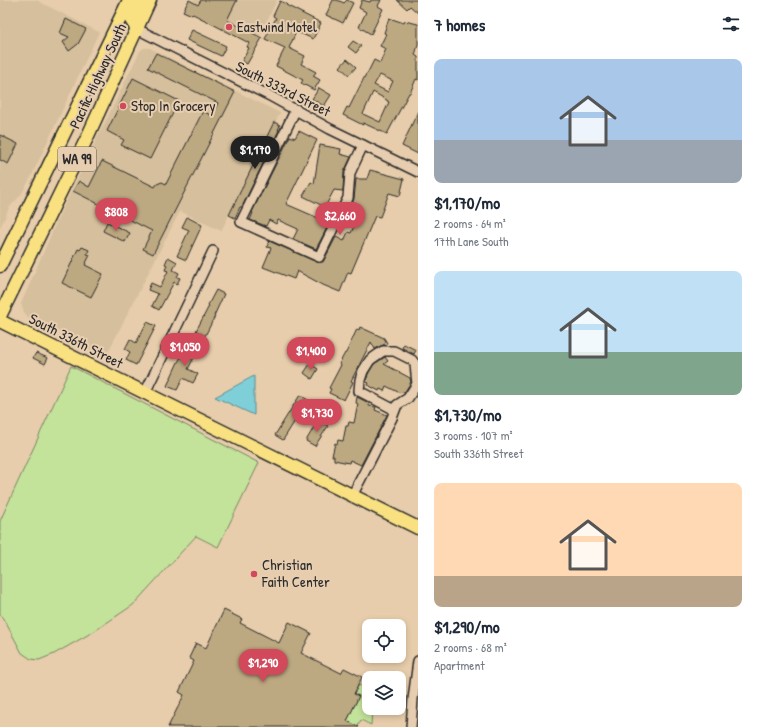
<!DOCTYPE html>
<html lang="en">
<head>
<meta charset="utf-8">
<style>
  :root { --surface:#fff; --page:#f6f6f7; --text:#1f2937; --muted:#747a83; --accent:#d1495b }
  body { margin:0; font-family:"Patrick Hand",sans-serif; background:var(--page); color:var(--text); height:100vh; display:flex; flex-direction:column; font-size:15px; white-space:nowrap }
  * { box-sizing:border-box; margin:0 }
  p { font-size:13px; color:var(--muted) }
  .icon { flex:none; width:22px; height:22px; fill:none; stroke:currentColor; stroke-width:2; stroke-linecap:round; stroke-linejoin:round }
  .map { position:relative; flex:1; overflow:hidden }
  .drawer { display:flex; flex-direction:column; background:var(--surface); width:340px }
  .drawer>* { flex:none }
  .tools { position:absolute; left:362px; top:619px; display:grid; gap:8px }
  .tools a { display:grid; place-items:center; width:44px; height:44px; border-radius:8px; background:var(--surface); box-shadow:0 2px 6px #0003; font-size:20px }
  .price { position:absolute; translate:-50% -34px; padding:0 9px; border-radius:14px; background:var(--accent); color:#fff; font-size:13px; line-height:26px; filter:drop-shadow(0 1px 2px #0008) }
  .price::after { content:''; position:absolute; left:50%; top:24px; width:12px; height:9px; margin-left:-6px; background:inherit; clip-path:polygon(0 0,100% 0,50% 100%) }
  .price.on { background:#222; color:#fff }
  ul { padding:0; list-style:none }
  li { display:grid; align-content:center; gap:8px; height:212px; padding:0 16px }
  li span { display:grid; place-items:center; height:124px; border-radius:8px; color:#555 }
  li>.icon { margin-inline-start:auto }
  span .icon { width:72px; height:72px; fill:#fffc; stroke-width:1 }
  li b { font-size:17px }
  h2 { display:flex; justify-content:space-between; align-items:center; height:48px; padding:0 16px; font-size:17px }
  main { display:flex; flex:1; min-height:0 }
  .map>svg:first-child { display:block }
  .built { fill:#d6bf9c }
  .green { fill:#c3e29a; stroke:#778662 }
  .water { fill:#7fcfd9; stroke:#5d8d93 }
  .building { fill:#bda981; stroke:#2b2b2b; fill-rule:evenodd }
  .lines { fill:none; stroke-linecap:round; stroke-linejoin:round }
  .minor-casing { stroke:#2b2b2b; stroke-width:12 }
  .major-casing { stroke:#2b2b2b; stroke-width:15 }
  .minor { stroke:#e8ceb0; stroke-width:9 }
  .major { stroke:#f9e181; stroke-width:12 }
  .poi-dot { fill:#d1495b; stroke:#e8ceb0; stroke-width:1.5 }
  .labels { text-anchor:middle; stroke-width:4; stroke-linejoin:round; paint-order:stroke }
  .shield { fill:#e8ceb0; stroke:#645c53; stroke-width:1 }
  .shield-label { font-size:14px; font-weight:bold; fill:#2b2b2b }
  .poi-label { font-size:15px; fill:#2b2b2b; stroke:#e8ceb0; text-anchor:start }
  .street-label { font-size:15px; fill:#2b2b2b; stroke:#e8ceb0 }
</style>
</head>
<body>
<main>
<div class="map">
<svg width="418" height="727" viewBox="0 0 418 727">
  <rect width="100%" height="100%" fill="#e7cdab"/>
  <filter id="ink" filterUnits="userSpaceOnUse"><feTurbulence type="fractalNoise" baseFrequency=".025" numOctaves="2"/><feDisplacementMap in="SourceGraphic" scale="8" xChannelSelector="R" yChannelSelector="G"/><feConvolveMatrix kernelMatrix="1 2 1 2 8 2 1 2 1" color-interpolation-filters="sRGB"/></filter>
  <g filter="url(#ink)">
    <g class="built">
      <polygon points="0,0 36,0 99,32 30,179 20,196 9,208 0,228"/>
      <polygon points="187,0 277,0 260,35"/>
      <polygon points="144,48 150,48 280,113 221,231 180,211 105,358 51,327 28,317 24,312 21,304 60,214 140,51"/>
    </g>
    <g class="green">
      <polygon points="71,366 259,463 218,547 196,536 133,605 93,632 54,654 39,660 31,659 22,653 7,625 0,614 0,521"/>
      <polygon points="359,685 369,690 369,708 372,708 371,725 361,720 357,726 347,721 359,696 354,694"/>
    </g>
    <polygon class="water" points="254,376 254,415 215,397"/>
    <g class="building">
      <polygon points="189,0 198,5 201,0 237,0 227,20 262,38 247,64 242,61 249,48 247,47 249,43 193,14 192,15 183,11"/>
      <polygon points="333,0 337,0 344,3 347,0 353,3 343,23 326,15"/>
      <polygon points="362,0 370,2 371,0 381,0 378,6 383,9 371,34 359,27 366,12 359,8"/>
      <polygon points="397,0 418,0 418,13 410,6 407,9"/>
      <polygon points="280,1 287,4 286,5 321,23 313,39 300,33 300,34 296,32 289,48 305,56 301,64 316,72 313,76 320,80 314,90 301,83 303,80 276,66 285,48 265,39 276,18 273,16"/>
      <path d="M389 18 404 23 405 21 418 24V45L415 55 418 57V80L416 79 410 93H409L387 134 363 123V125L343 115 347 107 349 108 366 74H367L374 60 380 63 386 49 380 46 386 34 384 33ZM380 75 393 81 388 92 374 85ZM373 92 387 100V101L389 102 380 122 363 114Z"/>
      <polygon points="66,19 86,29 78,44 69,51 63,42 69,37 60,33"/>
      <polygon points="192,30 226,46 221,56 187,40"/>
      <polygon points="353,41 361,46 356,53 348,47"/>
      <polygon points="156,53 235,92 153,254 143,249 152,231 73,191 79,181 89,187 102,161 155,187 157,184 162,182 166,184 203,111 212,116 218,103 148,68"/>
      <polygon points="347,59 356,67 349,75 340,67"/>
      <polygon points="133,78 179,101 150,159 121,145 124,140 107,131"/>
      <polygon points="319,88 331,95 324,106 312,99"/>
      <polygon points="418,111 418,154 402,146"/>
      <polygon points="274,122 280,125 278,130 279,130 242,207 240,207 235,218 229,215"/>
      <polygon points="299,131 317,140 286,204 323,220 323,218 330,222 316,249 293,239 298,229 278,220 276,224 269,220 266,226 250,220 253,213 252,212 290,136 295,138"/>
      <polygon points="0,135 18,144 8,164 0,160"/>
      <polygon points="320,145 341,149 340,154 351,157 344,172 343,191 334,190 325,207 303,196 311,182 314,184"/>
      <polygon points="370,170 404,179 400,196 389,193 380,217 375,216 351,273 348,272 340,292 323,285 297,271 294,279 263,267 271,248 267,247 269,241 317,262 323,262 336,237 344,241 348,232 351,233 357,219 347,214 354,199 356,179 367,179"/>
      <polygon points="187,217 202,225 186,260 177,256 189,230 182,227"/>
      <polygon points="107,222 130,233 125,242 103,231"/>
      <polygon points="82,247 89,250 87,254 90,255 85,265 103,274 91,297 62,283 78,249 80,250"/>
      <polygon points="168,257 177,262 173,270 179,273 177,277 180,278 177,284 174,282 159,310 152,306 158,294 148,290 151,283 160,287 168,271 165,270 167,265 165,264"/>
      <polygon points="216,290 224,294 214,316 215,316 205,336 196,331 209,306 208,305"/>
      <polygon points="147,322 156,326 136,365 126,360 130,352 125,349 130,339 136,343"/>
      <polygon points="360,327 384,338 387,343 375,349 371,342 351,381 353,382 344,400 329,393 331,389 329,388 341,365 339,364 345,353 346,353 357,329 359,330"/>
      <polygon points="191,341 200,346 188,369 198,374 193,383 183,378 177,390 167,386 178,362"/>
      <polygon points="404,344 416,350 414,354 402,348"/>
      <polygon points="36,353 48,358 45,364 33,358"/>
      <polygon points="385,357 388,361 384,364 410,378 411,382 404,393 401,392 400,393 386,386 384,391 380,389 379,391 368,385 369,383 366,382 368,374 374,364"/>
      <polygon points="310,364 318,369 312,379 304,373"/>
      <polygon points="300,395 308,400 283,440 275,435"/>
      <polygon points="357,397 369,403 369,406 376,407 375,410 387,415 361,465 350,460 349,463 334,460 334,456 332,456 335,443 337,444 338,440 343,441 346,426 348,426 349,422 354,423 358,404 356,403"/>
      <polygon points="318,420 328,426 315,446 306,441"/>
      <polygon points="224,610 242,619 240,623 279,643 289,622 311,633 301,653 341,673 344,668 362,677 354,694 359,696 347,721 359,727 168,727 184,695 179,692 194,661 189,658 196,643 206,648"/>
    </g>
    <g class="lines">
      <defs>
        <g id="minor">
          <polyline points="137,29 272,97 330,129 418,172"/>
          <polyline points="296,109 241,222 319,257 348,198 350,173 363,145"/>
          <polyline points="145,393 213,251"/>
          <polyline points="352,496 392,418 397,405 408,398 417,384 415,364 412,360 394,351 383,351 370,360 363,371 360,380 359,391 395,410"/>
          <polyline points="411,727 413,699 418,661"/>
        </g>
        <g id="major">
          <polyline points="137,29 131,20 139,0"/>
          <polyline points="0,266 129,0"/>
          <polyline points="0,316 86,140 150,0"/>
          <polyline points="0,321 418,528"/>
        </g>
      </defs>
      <use href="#minor" class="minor-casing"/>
      <use href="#major" class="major-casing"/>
      <use href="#minor" class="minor"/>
      <use href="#major" class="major"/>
    </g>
  </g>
  <g class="poi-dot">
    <circle cx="229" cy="27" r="4"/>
    <circle cx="123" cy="106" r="4"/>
    <circle cx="254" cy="574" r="4"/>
  </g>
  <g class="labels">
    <rect class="shield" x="58" y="147" width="38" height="24" rx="3"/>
    <g class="shield-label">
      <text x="77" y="164">WA 99</text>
    </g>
    <g class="poi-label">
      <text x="237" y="32">Eastwind Motel</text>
      <text x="131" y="111">Stop In Grocery</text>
      <text x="262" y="570">Christian<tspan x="262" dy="17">Faith Center</tspan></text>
    </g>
    <g class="street-label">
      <text transform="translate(98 76) rotate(-65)" y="5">Pacific Highway South</text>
      <text transform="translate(283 89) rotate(27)" y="5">South 333rd Street</text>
      <text transform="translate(76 341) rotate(27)" y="5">South 336th Street</text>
    </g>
  </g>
</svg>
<div class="tools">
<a><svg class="icon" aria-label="locate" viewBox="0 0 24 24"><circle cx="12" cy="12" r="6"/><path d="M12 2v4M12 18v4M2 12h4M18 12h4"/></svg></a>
<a><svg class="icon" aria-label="layers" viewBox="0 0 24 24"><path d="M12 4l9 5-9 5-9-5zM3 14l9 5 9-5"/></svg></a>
</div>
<b class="price on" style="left:255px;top:170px">$1,170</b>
<b class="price" style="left:116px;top:232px">$808</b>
<b class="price" style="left:340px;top:236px">$2,660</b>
<b class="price" style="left:185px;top:367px">$1,050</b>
<b class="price" style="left:311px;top:371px">$1,400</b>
<b class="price" style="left:317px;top:433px">$1,730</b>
<b class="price" style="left:263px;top:683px">$1,290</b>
</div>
<section class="drawer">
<h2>7 homes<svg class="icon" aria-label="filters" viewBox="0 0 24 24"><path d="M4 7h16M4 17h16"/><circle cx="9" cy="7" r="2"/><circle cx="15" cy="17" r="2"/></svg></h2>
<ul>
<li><span style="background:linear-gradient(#a9c7e8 65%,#9aa5b1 0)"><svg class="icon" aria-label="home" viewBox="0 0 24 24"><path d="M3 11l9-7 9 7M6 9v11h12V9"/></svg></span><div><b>$1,170/mo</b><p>2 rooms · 64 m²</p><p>17th Lane South</p></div></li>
<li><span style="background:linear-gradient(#bfe0f5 65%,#7fa58c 0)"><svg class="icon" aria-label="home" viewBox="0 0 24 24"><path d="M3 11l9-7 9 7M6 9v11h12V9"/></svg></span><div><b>$1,730/mo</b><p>3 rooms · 107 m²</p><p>South 336th Street</p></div></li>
<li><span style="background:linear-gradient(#ffd9b3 75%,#b9a48a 0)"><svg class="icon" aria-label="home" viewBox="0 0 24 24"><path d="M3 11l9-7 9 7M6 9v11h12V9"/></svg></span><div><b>$1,290/mo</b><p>2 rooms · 68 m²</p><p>Apartment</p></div></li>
</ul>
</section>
</main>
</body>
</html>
